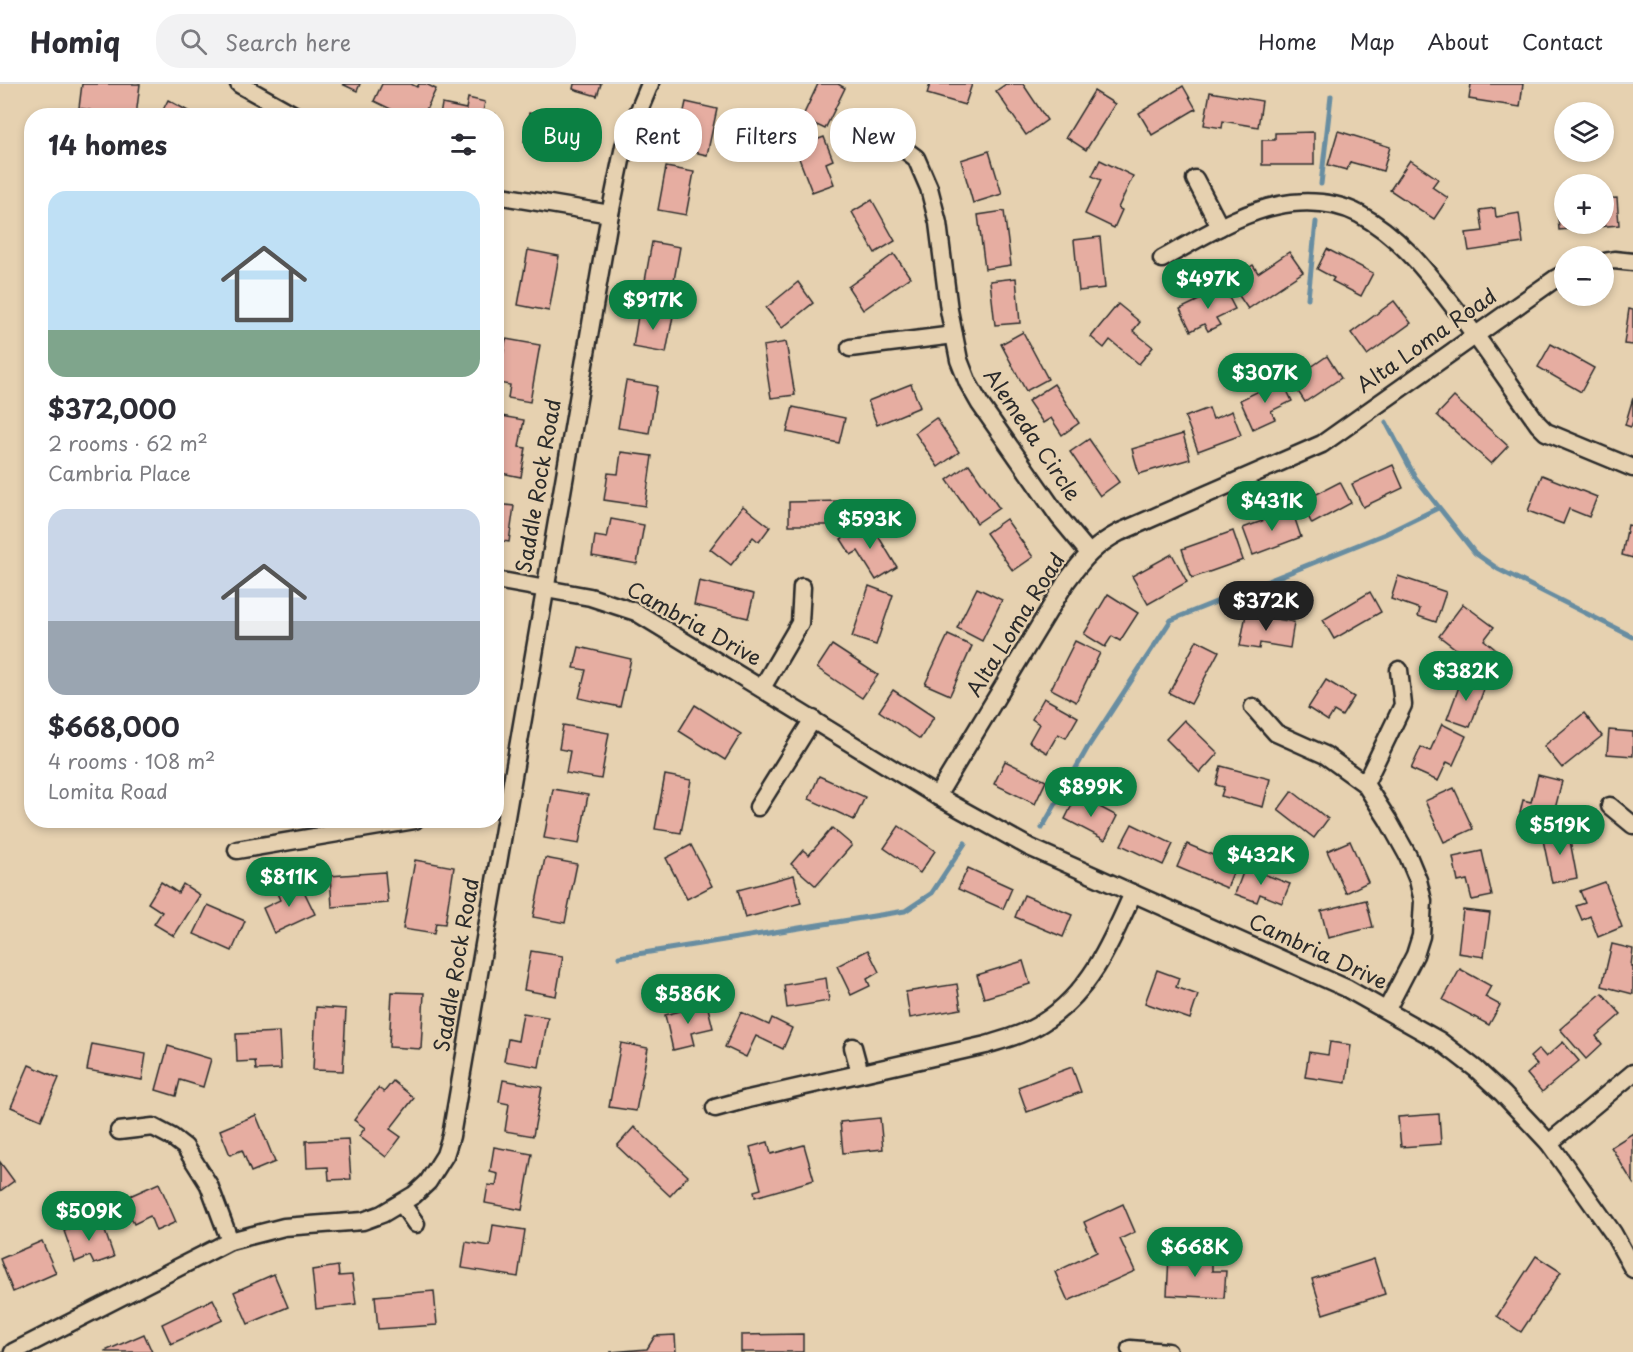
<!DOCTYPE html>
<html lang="en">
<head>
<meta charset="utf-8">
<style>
  :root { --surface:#fff; --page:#f2f2f3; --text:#2b2b33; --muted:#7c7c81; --line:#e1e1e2; --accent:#0b8043 }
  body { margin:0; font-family:"Playpen Sans",sans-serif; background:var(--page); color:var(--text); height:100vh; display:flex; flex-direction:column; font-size:22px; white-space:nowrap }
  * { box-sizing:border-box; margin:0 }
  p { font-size:20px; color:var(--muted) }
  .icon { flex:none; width:33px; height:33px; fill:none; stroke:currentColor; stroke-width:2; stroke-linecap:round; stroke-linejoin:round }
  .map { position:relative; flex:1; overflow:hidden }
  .panel { position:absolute; left:24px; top:24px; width:480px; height:720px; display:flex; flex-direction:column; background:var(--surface); border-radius:24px; box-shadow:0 3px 9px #0003 }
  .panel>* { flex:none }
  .hud { position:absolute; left:522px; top:24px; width:570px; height:54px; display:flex; gap:12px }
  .buttons { position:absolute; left:1554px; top:18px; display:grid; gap:12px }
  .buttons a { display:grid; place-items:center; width:60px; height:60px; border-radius:50%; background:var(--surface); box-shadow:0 3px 9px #0003; font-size:30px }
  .price { position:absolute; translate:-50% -51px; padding:0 14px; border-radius:21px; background:var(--accent); color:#fff; font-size:20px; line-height:39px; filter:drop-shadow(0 2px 3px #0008) }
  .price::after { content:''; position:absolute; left:50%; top:36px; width:18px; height:14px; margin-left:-9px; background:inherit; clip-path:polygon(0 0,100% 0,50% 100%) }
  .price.on { background:#222; color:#fff }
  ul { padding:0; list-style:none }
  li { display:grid; align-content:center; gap:12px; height:318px; padding:0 24px }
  li span { display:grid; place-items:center; height:186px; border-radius:18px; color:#555 }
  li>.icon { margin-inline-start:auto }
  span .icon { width:108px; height:108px; fill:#fffc; stroke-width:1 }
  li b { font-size:26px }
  h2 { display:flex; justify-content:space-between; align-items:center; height:72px; padding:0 24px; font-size:26px }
  .pill { padding:0 21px; border-radius:24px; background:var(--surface); box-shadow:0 3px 9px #0003; font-size:21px; line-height:54px }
  .pill.on { background:var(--accent); color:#fff }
  header { display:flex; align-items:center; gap:36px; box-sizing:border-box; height:84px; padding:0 30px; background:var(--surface); border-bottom:2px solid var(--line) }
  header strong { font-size:28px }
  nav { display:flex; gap:33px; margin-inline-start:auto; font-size:21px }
  .search { width:420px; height:54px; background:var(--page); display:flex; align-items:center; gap:15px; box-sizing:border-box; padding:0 21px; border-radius:24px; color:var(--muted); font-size:22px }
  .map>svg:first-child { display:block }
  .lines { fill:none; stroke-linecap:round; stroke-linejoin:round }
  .stream { stroke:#678da1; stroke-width:5 }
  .building { fill:#e6ada1; stroke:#2b2b2b; stroke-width:1.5 }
  .street-casing { stroke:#2b2b2b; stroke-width:21 }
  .street { stroke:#e6d1b0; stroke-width:16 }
  .labels { text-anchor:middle; stroke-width:4.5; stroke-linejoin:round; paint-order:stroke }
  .street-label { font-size:21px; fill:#2b2b2b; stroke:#e6d1b0 }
</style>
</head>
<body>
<header>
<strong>Homiq</strong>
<div class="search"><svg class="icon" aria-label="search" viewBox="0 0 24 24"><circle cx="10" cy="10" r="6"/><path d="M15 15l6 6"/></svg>Search here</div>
<nav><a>Home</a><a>Map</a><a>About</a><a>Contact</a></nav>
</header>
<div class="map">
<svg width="1633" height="1268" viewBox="0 0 1633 1268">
  <rect width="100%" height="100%" fill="#e6d1b0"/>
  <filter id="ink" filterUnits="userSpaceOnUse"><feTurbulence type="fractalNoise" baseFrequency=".0167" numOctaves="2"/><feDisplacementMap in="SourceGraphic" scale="12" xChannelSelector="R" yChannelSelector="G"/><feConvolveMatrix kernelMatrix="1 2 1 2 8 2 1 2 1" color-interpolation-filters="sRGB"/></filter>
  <g filter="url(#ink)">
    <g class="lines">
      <g class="stream">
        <polyline points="1321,100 1331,12"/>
        <polyline points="1308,214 1316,138"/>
        <polyline points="1386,338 1415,393 1475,469 1498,485 1633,553"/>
        <polyline points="1042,744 1088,663 1171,536 1385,450 1438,424"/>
        <polyline points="619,873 905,827 932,809 965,759"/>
      </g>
    </g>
    <g class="building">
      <polygon points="82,0 140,0 136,32 110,29 110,32 89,32 90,26 79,24"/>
      <polygon points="342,0 360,0 357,7"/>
      <polygon points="382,0 411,0 417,3 419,0 426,0 436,5 423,32 405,32 374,17"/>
      <polygon points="574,0 601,0 597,12 573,5"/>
      <polygon points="818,0 838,0 845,4 825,45 802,34"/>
      <polygon points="930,0 972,0 965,21 927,10"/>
      <polygon points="1006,0 1023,0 1047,36 1026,51 996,7"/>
      <polygon points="1471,0 1523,0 1520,23 1469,15"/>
      <polygon points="1183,2 1196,25 1152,51 1139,29"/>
      <polygon points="1094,7 1115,20 1086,66 1066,53"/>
      <polygon points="1210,8 1262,17 1258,43 1223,37 1222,44 1204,41"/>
      <polygon points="468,14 485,18 483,28 495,30 495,32 440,32 442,20 466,25"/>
      <polygon points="168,16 197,32 160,32"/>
      <polygon points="686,18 717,25 707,71 676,64"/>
      <polygon points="529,29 574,37 569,66 524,58"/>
      <polygon points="1338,47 1390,63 1383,87 1350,78 1347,86 1328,81"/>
      <polygon points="1314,48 1314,81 1262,81 1262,56 1275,56 1275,49"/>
      <polygon points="824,53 833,76 826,79 834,100 812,108 795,64"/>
      <polygon points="989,67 1002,110 973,119 961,76"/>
      <polygon points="1100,76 1133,92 1118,124 1122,126 1114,144 1085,130 1101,96 1092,92"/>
      <polygon points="1410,76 1438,95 1432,103 1448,114 1434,135 1390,106"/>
      <polygon points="666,83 694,88 686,131 658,126"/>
      <polygon points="1617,114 1619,141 1559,146 1557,119 1564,118 1564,140 1604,140 1604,115"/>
      <polygon points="872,116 895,157 875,169 852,128"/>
      <polygon points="1495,124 1496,133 1519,129 1523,159 1469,167 1466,149 1483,147 1480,126"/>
      <polygon points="1004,127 1011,181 985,185 978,131"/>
      <polygon points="1100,153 1105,204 1079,207 1074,156"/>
      <polygon points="652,158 680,163 671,213 643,208"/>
      <polygon points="1327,165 1373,189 1361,212 1332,197 1334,194 1317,185"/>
      <polygon points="528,166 559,172 549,227 518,221"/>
      <polygon points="1289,168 1303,188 1248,225 1229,197 1253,181 1258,189"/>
      <polygon points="894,170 910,193 863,226 848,203"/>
      <polygon points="1016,194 1020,239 995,241 990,197"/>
      <polygon points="798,198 813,219 782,244 766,224"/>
      <polygon points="1224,204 1235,225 1216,234 1220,241 1208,247 1204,240 1191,247 1180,225"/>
      <polygon points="1394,217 1411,239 1367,271 1351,249"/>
      <polygon points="1118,220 1140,238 1133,247 1153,263 1139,280 1110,256 1104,264 1091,253"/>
      <polygon points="1629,225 1633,226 1633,261 1624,260"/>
      <polygon points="639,226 673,232 666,269 633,263"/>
      <polygon points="1023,248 1048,295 1026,307 1001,260"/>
      <polygon points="506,255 540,261 530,318 508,314 510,301 498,299"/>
      <polygon points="786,258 795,311 771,314 763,262"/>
      <polygon points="1551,260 1594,284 1581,308 1538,283"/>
      <polygon points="1327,272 1341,294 1305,318 1291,297"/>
      <polygon points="1282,296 1292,317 1271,327 1275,335 1253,345 1240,316"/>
      <polygon points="626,297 657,302 649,349 618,344"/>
      <polygon points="911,300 920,323 877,341 868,317"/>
      <polygon points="1054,300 1079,339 1062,351 1051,334 1043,339 1028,317"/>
      <polygon points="1454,313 1508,362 1491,380 1437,331"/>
      <polygon points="1633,314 1633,337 1631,343 1625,341"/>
      <polygon points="793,323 845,334 839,359 787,348"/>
      <polygon points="1209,324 1213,335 1232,327 1241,351 1198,367 1185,333"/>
      <polygon points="496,331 524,336 519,363 526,364 521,393 496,388"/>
      <polygon points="936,334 959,368 938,383 915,349"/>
      <polygon points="1183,350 1190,375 1139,390 1132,365"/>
      <polygon points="1089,355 1119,398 1100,412 1070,368"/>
      <polygon points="621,368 652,372 645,422 604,416 608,389 618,390"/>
      <polygon points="969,380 999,424 977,439 947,396"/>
      <polygon points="1393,381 1403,404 1363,423 1352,400"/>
      <polygon points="1542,391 1597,413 1589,433 1569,425 1563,440 1528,427"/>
      <polygon points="1340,398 1351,419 1312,440 1301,418"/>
      <polygon points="841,417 841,441 789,441 789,418"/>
      <polygon points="496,420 514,422 509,458 496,456"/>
      <polygon points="743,422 770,443 759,458 753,453 731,481 710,465"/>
      <polygon points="1292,426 1301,453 1253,471 1243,444"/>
      <polygon points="611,435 644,441 637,480 592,472 595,452 607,454"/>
      <polygon points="1006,435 1033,473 1013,487 986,449"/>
      <polygon points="869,437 897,483 876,496 858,467 851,471 841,455"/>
      <polygon points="1628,441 1633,442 1633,474 1622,471"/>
      <polygon points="1233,447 1243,476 1192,494 1182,465"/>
      <polygon points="1172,470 1187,498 1148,520 1132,492"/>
      <polygon points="1398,492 1446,508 1436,538 1418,532 1420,525 1391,515"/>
      <polygon points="699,497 754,510 748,534 694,521"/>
      <polygon points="869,502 893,511 876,561 852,553"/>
      <polygon points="977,504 1002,516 982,557 957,544"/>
      <polygon points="1370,508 1381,528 1334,555 1323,536"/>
      <polygon points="1108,510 1138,529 1120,557 1112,552 1105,563 1084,550"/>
      <polygon points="1463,520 1494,543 1484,556 1495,565 1481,584 1439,552"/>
      <polygon points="1246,530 1294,538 1290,564 1260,559 1259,565 1240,562"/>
      <polygon points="948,551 972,562 950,611 925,600"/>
      <polygon points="1197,556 1219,567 1191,620 1169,609"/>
      <polygon points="1075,557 1100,569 1076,618 1051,605"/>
      <polygon points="832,561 878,591 862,614 817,584"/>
      <polygon points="579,563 631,575 620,623 579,614 586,586 574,584"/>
      <polygon points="1463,592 1486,600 1470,643 1447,635"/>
      <polygon points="1326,596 1354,613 1342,632 1334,627 1328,637 1308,624"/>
      <polygon points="893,606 934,633 920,655 879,627"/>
      <polygon points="1044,614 1078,633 1066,654 1058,650 1047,669 1029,658 1039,640 1032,635"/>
      <polygon points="695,621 741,650 725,676 679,647"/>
      <polygon points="1584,629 1602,652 1562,684 1544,662"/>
      <polygon points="1184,636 1218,669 1200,689 1166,655"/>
      <polygon points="1442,640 1466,652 1453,681 1447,678 1438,697 1411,685 1421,663 1430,667"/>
      <polygon points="563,641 609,649 601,695 566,689 570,667 559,665"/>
      <polygon points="1609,646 1633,648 1633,672 1607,670"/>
      <polygon points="1005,677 1046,697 1035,720 994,700"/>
      <polygon points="1221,682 1270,695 1263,723 1221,712 1224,703 1216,701"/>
      <polygon points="665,691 691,696 681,749 655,745"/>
      <polygon points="1538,691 1562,697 1552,737 1520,729 1523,716 1531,718"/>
      <polygon points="819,692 865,713 854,736 809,715"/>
      <polygon points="1454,704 1473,745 1444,758 1425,717"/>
      <polygon points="553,705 588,711 579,760 544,754"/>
      <polygon points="1292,707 1328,735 1314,754 1278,726"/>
      <polygon points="1077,711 1117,732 1105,756 1065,735"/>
      <polygon points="1132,740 1173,760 1163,781 1121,761"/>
      <polygon points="899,742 935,767 920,789 884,764"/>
      <polygon points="832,744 852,761 816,802 791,780 803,766 809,771"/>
      <polygon points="1568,746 1577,794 1552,799 1542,751"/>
      <polygon points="1350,757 1368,798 1346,809 1327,767"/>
      <polygon points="1187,760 1236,781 1227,804 1177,783"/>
      <polygon points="691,761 712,802 687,815 666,774"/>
      <polygon points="1482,767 1492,812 1472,816 1467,796 1458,798 1453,773"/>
      <polygon points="545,774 577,780 565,839 533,833"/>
      <polygon points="415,776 454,783 445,840 436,839 434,850 403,845"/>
      <polygon points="1245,783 1290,800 1282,819 1260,810 1257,818 1235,810"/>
      <polygon points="968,784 1012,804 1003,825 958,805"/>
      <polygon points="385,788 388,819 332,823 330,792"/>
      <polygon points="794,791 801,819 745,834 738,806"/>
      <polygon points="299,797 315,830 274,849 263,824 280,816 276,807"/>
      <polygon points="161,798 178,809 183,800 200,811 174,852 154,840 162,828 148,819"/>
      <polygon points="1605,798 1622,843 1598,853 1590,832 1582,836 1576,822 1585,819 1580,807"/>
      <polygon points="1024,811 1072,831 1063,853 1015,833"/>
      <polygon points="1366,816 1373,843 1328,854 1321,827"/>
      <polygon points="208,821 245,837 232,867 194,850"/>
      <polygon points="1463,826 1490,829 1484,873 1458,869"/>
      <polygon points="1612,860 1633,865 1631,882 1633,882 1633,910 1602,902"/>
      <polygon points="868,866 879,888 867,895 870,902 851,911 837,882"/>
      <polygon points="531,867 563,872 556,912 524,906"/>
      <polygon points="1023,877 1030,900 984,914 977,891"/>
      <polygon points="1460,885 1491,902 1485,913 1500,921 1489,941 1443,916"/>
      <polygon points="1157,886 1179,894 1176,903 1198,911 1190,935 1145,919"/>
      <polygon points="826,894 829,917 787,924 784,901"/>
      <polygon points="957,900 961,925 910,934 906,908"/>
      <polygon points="392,908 424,909 421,965 389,963"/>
      <polygon points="1602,909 1621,930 1596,952 1602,960 1586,975 1560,945"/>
      <polygon points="707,920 713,944 691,949 694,961 673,966 665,931"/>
      <polygon points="316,923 346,925 343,987 313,986"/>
      <polygon points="741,928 769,941 772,934 792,944 783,965 756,952 746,973 725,963"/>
      <polygon points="523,929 548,933 539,983 504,977 508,955 518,957"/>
      <polygon points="279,948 281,985 256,986 255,977 237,978 236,950"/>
      <polygon points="1330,958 1351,961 1346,999 1305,993 1309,968 1328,971"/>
      <polygon points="1563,958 1579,977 1542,1008 1527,990 1537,981 1530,973 1539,965 1546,973"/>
      <polygon points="621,959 648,964 636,1027 609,1023"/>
      <polygon points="92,960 146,970 142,996 87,986"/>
      <polygon points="168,962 211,975 203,1003 180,996 176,1012 156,1006"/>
      <polygon points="29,981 59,994 41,1036 11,1023"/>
      <polygon points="1072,983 1081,1008 1027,1028 1018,1003"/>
      <polygon points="503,996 542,1003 533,1052 505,1047 509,1020 499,1018"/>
      <polygon points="393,997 414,1014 390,1045 401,1053 386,1073 359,1052 365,1044 354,1036 378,1004 384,1008"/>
      <polygon points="1439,1030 1441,1060 1401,1063 1398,1033"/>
      <polygon points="256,1031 275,1078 251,1088 242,1066 230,1071 220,1046"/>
      <polygon points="880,1034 883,1065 843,1069 840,1038"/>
      <polygon points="634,1043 688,1092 670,1112 617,1062"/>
      <polygon points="1633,1049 1633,1099 1611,1063"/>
      <polygon points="348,1055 351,1095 329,1096 328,1083 307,1084 306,1057"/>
      <polygon points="768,1058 771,1070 804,1061 814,1096 755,1113 754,1107 761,1105 750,1063"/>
      <polygon points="494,1063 532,1070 522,1126 485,1119 488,1101 496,1102 498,1090 490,1088"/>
      <polygon points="0,1078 14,1097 0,1107"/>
      <polygon points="159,1099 176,1138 156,1147 150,1132 134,1140 123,1115"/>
      <polygon points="1123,1120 1135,1148 1120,1155 1135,1187 1068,1217 1055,1188 1097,1168 1084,1138"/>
      <polygon points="100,1133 114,1173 94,1180 90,1172 75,1178 64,1147"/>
      <polygon points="493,1141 525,1146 518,1193 462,1184 466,1158 490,1162"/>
      <polygon points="42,1157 56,1189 13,1208 0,1175"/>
      <polygon points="1169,1172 1212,1174 1212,1187 1226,1187 1224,1214 1167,1211"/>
      <polygon points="1536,1172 1561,1188 1521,1248 1497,1232"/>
      <polygon points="1374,1175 1385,1210 1323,1230 1312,1195"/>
      <polygon points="338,1182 339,1192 352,1191 356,1220 316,1225 312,1186"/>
      <polygon points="274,1190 288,1223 248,1240 234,1208"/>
      <polygon points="434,1207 437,1241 378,1245 375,1212"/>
      <polygon points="213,1215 223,1236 171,1260 162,1240"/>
      <polygon points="144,1250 152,1268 106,1268 105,1267"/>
      <polygon points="803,1250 803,1268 741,1268 741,1251"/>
      <polygon points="675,1251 676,1268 610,1268 647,1265 655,1252"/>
    </g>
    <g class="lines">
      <defs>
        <g id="street">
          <polyline points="239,0 296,32"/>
          <polyline points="889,54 916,74 929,104 938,139 949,226 959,276 968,299 980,320 1059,433 1089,469"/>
          <polyline points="1195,95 1220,143"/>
          <polyline points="496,111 610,130"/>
          <path d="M1162 175C1202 153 1246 124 1292 119 1314 117 1338 119 1359 130 1398 151 1423 183 1450 218 1481 257 1509 299 1538 340L1546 348 1633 384"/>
          <polyline points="1604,178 1614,176 1633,178"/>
          <polyline points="850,264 954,251"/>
          <polyline points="496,496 590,513 636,528 937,712 1029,763 1346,904 1440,957 1476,985 1503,1010 1549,1059 1613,1149 1633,1185"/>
          <polyline points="762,604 800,539 802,503"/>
          <polyline points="1253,623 1276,649 1325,671 1365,700 1388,736 1408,772 1418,796 1423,817 1421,852 1415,871 1387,925"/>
          <polyline points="1365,700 1403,621 1399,586"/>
          <path d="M937 712 1066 498C1083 475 1095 461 1120 448L1322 360 1555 195 1564 190"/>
          <polyline points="1610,722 1633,741"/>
          <polyline points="758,723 813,635"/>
          <polyline points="237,766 415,736"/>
          <polyline points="853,963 860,989"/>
          <path d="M715 1024 748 1015 986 961C1005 955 1025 950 1042 939 1090 909 1111 859 1133 809"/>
          <polyline points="119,1047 153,1043 172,1053 185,1063 209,1101 230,1157"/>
          <polyline points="1549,1059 1633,989"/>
          <polyline points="402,1120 416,1140"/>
          <polyline points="1130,1265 1168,1268"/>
          <polyline points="13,1268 230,1157 284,1143 363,1137 382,1130 414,1111 428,1098 445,1071 451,1052 610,130 624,62 650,0"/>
        </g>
      </defs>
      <use href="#street" class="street-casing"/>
      <use href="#street" class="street"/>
    </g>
  </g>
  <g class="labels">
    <g class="street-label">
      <text transform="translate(1427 257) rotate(-35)" y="7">Alta Loma Road</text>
      <text transform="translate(1032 351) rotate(56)" y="7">Alemeda Circle</text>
      <text transform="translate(539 402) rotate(-80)" y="7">Saddle Rock Road</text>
      <text transform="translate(694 540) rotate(29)" y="7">Cambria Drive</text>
      <text transform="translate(1016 541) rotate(-58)" y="7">Alta Loma Road</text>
      <text transform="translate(1318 868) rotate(25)" y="7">Cambria Drive</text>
      <text transform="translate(457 881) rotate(-80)" y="7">Saddle Rock Road</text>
    </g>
  </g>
</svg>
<div class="buttons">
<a><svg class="icon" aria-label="layers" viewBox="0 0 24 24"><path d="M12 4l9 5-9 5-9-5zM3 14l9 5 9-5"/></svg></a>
<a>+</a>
<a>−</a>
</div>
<b class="price" style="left:1208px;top:226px">$497K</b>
<b class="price" style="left:653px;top:247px">$917K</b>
<b class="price" style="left:1265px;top:320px">$307K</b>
<b class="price" style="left:1272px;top:448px">$431K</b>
<b class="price" style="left:870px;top:466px">$593K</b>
<b class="price on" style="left:1266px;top:548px">$372K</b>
<b class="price" style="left:1466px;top:618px">$382K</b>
<b class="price" style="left:1091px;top:734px">$899K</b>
<b class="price" style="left:1560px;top:772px">$519K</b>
<b class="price" style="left:1261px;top:802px">$432K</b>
<b class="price" style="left:289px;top:824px">$811K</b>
<b class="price" style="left:688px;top:941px">$586K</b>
<b class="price" style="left:89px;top:1158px">$509K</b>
<b class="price" style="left:1195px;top:1194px">$668K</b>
<div class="hud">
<a class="pill on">Buy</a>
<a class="pill">Rent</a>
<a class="pill">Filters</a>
<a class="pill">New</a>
</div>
<section class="panel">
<h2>14 homes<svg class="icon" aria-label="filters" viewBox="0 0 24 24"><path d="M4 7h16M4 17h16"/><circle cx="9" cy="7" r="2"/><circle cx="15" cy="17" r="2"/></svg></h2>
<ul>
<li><span style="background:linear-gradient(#bfe0f5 75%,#7fa58c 0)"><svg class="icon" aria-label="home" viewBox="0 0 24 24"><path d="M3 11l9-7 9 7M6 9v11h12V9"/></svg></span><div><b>$372,000</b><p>2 rooms · 62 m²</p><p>Cambria Place</p></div></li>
<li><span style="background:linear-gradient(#c9d6e8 60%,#9aa5b1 0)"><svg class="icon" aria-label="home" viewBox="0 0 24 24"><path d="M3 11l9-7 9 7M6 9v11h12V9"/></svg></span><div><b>$668,000</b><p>4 rooms · 108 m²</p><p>Lomita Road</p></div></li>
</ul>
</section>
</div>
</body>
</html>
